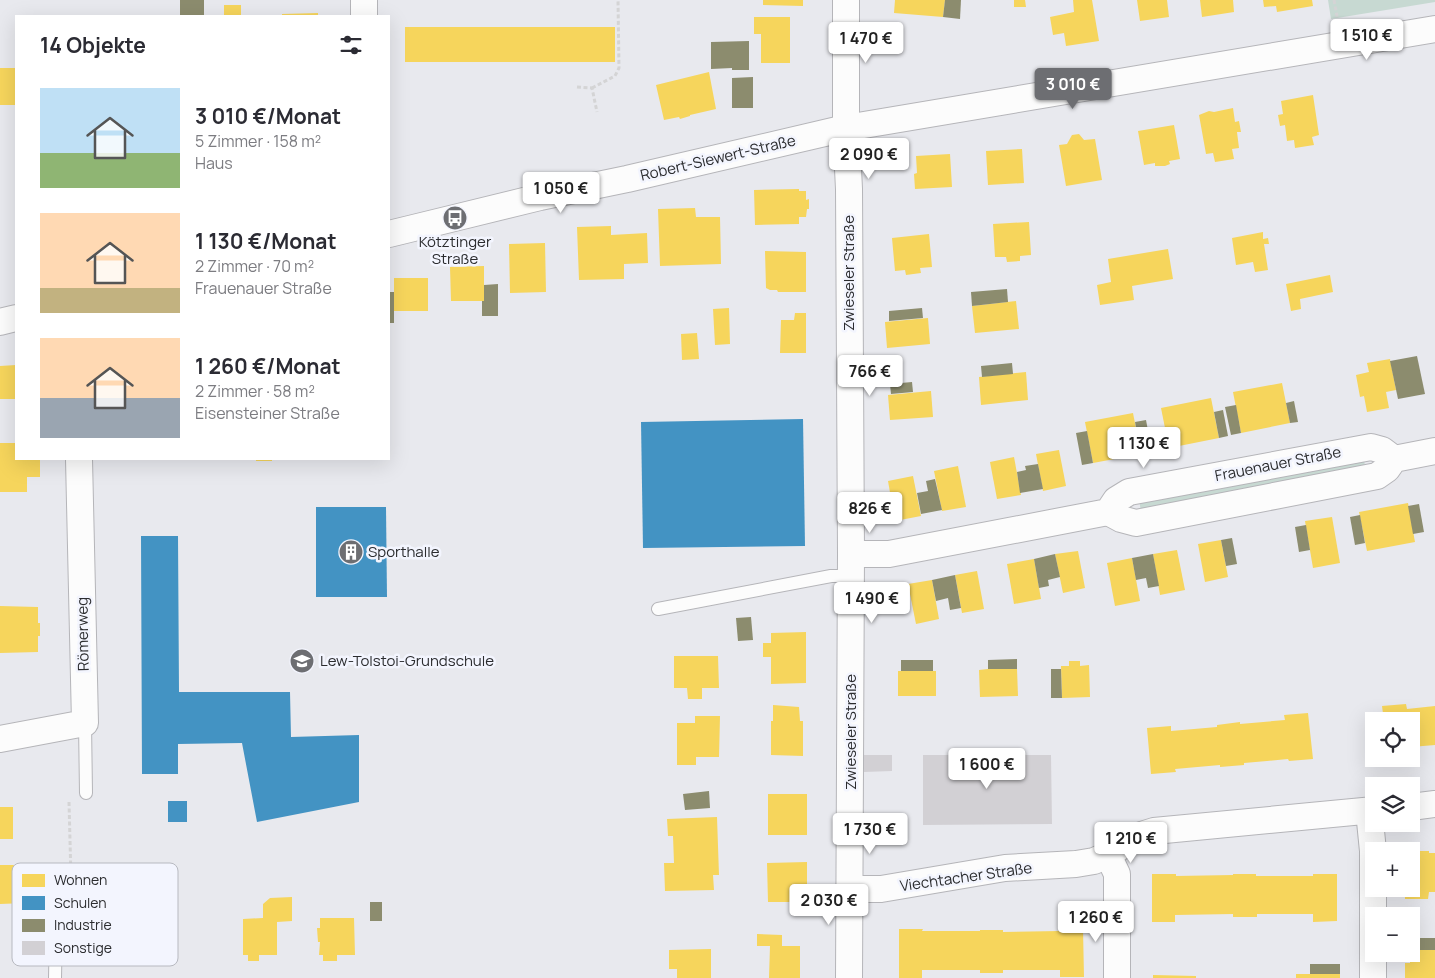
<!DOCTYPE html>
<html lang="de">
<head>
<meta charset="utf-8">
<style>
  :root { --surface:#fff; --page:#f2f2f3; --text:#2b2b33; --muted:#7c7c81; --accent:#6d6e72 }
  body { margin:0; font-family:Manrope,sans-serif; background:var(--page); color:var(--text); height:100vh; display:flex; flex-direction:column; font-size:19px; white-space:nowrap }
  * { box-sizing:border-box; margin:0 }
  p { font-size:16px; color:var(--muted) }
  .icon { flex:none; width:28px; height:28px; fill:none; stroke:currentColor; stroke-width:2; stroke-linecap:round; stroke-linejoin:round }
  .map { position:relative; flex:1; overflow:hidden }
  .details { position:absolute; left:15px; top:15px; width:375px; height:445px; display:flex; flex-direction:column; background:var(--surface); border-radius:0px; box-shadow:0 5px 20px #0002 }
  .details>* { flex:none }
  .controls { position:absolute; left:1365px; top:712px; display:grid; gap:10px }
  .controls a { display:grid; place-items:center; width:55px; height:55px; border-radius:0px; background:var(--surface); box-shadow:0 5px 20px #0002; font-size:25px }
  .price { position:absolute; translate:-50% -42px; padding:0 11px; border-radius:5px; background:#fff; color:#222; font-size:16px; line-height:32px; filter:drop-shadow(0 1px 2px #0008) }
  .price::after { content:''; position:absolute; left:50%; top:30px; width:15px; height:11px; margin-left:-8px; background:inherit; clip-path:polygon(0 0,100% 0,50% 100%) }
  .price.on { background:var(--accent); color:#fff }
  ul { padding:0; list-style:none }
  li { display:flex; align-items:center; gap:15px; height:125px; padding:0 25px }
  li span { display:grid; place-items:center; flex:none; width:140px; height:100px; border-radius:0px; color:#555 }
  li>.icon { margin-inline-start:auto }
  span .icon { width:60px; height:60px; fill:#fffc; stroke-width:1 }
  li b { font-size:21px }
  h2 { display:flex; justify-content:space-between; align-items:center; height:60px; padding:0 25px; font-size:21px }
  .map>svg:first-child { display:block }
  .green { fill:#c7d9d2 }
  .homes { fill:#f6d55c }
  .schools { fill:#4393c3 }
  .industry { fill:#8c8c6e }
  .building { fill:#d2d0d4 }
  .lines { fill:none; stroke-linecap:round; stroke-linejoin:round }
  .lane-casing { stroke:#b5b5b9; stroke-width:14 }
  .street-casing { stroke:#b5b5b9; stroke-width:28 }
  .path { stroke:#d4d4d5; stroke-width:3; stroke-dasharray:4 2.5; stroke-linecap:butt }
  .lane { stroke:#fcfcfc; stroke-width:12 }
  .street { stroke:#fcfcfc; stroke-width:26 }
  .labels { text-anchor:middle; stroke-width:5; stroke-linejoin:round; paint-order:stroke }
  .street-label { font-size:15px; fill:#2b2c2f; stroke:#f3f5fe }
  .poi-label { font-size:15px; fill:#2b2c2f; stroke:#f3f5fe; text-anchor:start }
  .key { fill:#f3f5fe; stroke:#b7b9c0; stroke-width:1 }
  .key-label { font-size:14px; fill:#2b2c2f }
</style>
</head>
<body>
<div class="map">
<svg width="1435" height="978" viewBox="0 0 1435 978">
  <rect width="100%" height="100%" fill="#e8e9ee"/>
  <g class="green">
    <polygon points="1328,0 1435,0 1435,2 1331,19"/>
    <polygon points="1363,456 1366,470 1141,512 1139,499"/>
  </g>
  <g class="homes">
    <polygon points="763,0 803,0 803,6 763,5"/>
    <polygon points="895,0 945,0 943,17 894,13"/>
    <polygon points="1014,0 1025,0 1026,7 1014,7"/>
    <polygon points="1073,0 1092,0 1099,41 1066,46 1064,33 1053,35 1050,17 1074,12"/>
    <polygon points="1137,0 1167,0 1169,17 1140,21"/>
    <polygon points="1200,0 1233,0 1234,12 1202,17"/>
    <polygon points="1263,0 1312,0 1313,6 1277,12 1276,6 1264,7"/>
    <rect x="224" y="5" width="17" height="11"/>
    <polygon points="318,13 318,16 282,16 282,14"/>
    <polygon points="754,17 790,17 790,63 761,63 761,34 754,34"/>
    <rect x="405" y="27" width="210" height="35"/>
    <rect x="0" y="68" width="16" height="37"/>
    <polygon points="709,72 716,109 690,115 690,116 680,119 679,117 664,120 656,85"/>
    <polygon points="1313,95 1319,135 1312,137 1314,145 1295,148 1294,140 1287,141 1285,125 1280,126 1278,115 1283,114 1281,101"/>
    <polygon points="1233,108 1235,122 1239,121 1241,132 1237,132 1239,148 1232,149 1234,159 1215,162 1213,153 1206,154 1199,115 1209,111 1214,112"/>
    <polygon points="1174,125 1180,159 1169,161 1170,164 1165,166 1155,166 1155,163 1144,165 1138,131"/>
    <polygon points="1079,134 1084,140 1095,139 1102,180 1066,186 1059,145 1067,144 1072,135"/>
    <polygon points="1022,149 1024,183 988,185 986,151"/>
    <polygon points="950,154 952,187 915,189 914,174 917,173 916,156"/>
    <polygon points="799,189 799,191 806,191 806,200 809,199 809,209 807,209 806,217 799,217 799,224 755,225 754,190"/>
    <polygon points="695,208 696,217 720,217 721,264 660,266 658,209"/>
    <polygon points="1029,222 1031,255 1020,256 1020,261 1007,262 1006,257 995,257 993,224"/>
    <polygon points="611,226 611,235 647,233 648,263 624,264 624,279 579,280 577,227"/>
    <polygon points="1263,232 1263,239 1268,238 1269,244 1264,244 1268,270 1255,272 1253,262 1236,265 1232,238"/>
    <polygon points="929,234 932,267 920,268 921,273 906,275 905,270 895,271 892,238"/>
    <polygon points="545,243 546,292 510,293 509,244"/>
    <polygon points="1168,249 1173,279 1132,286 1134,300 1100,305 1097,285 1111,282 1108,259"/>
    <polygon points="765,251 806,252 806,292 778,292 777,290 770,290 766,288"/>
    <polygon points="484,266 484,301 451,301 450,267"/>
    <polygon points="1330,275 1333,292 1300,299 1301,309 1291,311 1286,284"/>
    <rect x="394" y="278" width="34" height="33"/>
    <polygon points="1016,301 1019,329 975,333 972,306"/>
    <polygon points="729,308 730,344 715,345 713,309"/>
    <polygon points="795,313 806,313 806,353 780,353 781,320 794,320"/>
    <polygon points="928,318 930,344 887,348 885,322"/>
    <polygon points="697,333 699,359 682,360 681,334"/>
    <polygon points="1390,359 1396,390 1386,392 1389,408 1367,412 1364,396 1360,397 1356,375 1369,372 1367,363"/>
    <polygon points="16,365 16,399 0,399 0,366"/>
    <polygon points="1026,372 1028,400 981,405 979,377"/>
    <polygon points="1282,383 1290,423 1241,433 1233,392"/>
    <polygon points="931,391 933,417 890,420 888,395"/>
    <polygon points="1211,398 1219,438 1169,448 1161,408"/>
    <polygon points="1133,413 1141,454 1093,463 1085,422"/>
    <polygon points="0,443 16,443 16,459 40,459 40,477 27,477 27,492 0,492"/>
    <polygon points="1059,450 1066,486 1043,491 1036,454"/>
    <polygon points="1014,457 1021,495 997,499 990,462"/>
    <rect x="256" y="459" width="16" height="2"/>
    <polygon points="958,466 966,507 942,511 934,471"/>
    <polygon points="913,476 921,516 895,521 888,481"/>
    <polygon points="1408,503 1415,542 1367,551 1359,512"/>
    <polygon points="1332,517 1340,563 1313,568 1305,521"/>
    <polygon points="1221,540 1228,577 1205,582 1198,544"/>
    <polygon points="1177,550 1185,590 1160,595 1153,554"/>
    <polygon points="1078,551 1085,588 1063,593 1055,554"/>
    <polygon points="1132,558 1140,601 1115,606 1107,563"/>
    <polygon points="1034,559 1041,599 1014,604 1007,564"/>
    <polygon points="977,571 984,609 962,613 955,575"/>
    <polygon points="932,580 939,619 916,624 908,584"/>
    <polygon points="0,606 38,607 38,623 40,623 40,636 38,636 38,652 0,653"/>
    <polygon points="806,632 806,683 771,684 771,657 763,657 763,643 771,643 771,633"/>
    <polygon points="674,656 718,656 719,688 702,688 702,699 688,699 687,688 674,688"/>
    <polygon points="1069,661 1080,661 1080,666 1089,665 1090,697 1062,698 1061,666 1069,666"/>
    <polygon points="988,669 1017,669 1018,696 980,697 979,670"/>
    <rect x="898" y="671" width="38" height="25"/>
    <polygon points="1406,704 1407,709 1435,706 1435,745 1411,747 1411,721 1384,721 1382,706"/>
    <polygon points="773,705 799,707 800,721 803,721 803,756 771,755 771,721 773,721"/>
    <polygon points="1308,713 1313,759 1289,761 1288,759 1267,761 1244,763 1244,765 1220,767 1220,765 1175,769 1176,772 1151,774 1147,728 1171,726 1171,731 1217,727 1217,725 1240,722 1240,724 1285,720 1284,715"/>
    <polygon points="695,716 720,716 719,757 696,757 696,765 677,765 677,723 695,723"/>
    <rect x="768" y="794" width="39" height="41"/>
    <rect x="0" y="807" width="13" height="32"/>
    <polygon points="717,817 719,875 713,875 714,890 665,891 664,863 674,863 673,836 668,836 667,819"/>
    <polygon points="1411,851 1429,851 1429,853 1435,853 1435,892 1429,892 1428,899 1405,899 1405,889 1411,889"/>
    <polygon points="807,862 807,902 768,902 767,863"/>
    <polygon points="0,865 29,865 29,879 26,879 26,903 0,904"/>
    <polygon points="1152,874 1176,874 1176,876 1233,875 1233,874 1256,874 1256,876 1313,876 1313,874 1337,874 1337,921 1313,922 1313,914 1257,914 1257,917 1233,917 1233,914 1175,915 1175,922 1152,922"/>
    <polygon points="292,897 292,921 277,922 277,955 259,955 259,961 248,961 248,955 243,955 243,919 263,918 263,904 270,898"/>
    <polygon points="320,918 354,918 355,955 337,955 337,961 323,961 323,955 319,955 320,942 318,942 317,928 320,928"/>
    <polygon points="899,929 923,929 922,931 980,931 980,930 1003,930 1003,932 1060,931 1060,929 1083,929 1084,977 1060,977 1060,970 1003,970 1003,973 980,973 980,970 922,970 922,978 899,978"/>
    <polygon points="757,934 782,935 782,946 800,946 800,978 769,978 770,946 757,946"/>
    <polygon points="711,949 711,978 677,978 677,969 669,969 669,950"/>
    <polygon points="1411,950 1435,950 1435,978 1405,978 1405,963 1410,963 1410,954 1411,954"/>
    <rect x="1296" y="974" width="44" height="4"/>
    <polygon points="1153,975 1196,976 1196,978 1153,978"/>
  </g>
  <g class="schools">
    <polygon points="803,419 805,546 643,548 641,422"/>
    <polygon points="316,507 386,507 387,597 316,597"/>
    <polygon points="141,536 178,536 179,692 290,692 291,737 359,735 359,802 257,822 242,743 178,744 178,774 142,774"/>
    <rect x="168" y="801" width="19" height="21"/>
  </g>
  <g class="industry">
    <rect x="180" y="0" width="24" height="16"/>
    <polygon points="945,0 961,0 960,19 943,17"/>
    <polygon points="749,41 749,70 732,70 732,68 711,69 711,42"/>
    <polygon points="753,77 753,108 732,108 732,78"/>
    <polygon points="498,284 498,316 482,316 482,301 484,301 484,285"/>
    <polygon points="1007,289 1008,302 972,306 971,292"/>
    <rect x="389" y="292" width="5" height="31"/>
    <polygon points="922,308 923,318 889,321 889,311"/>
    <polygon points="1417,356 1425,394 1398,399 1390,361"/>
    <polygon points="1012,363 1013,374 982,377 981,366"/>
    <polygon points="912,382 913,392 891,394 890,384"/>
    <polygon points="1294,401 1298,422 1290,423 1286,403"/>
    <polygon points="1236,405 1241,433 1231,435 1225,407"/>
    <polygon points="1223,410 1228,436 1219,438 1214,412"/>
    <polygon points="1146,420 1152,452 1141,454 1135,422"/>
    <polygon points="1165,428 1169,448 1158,450 1154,429"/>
    <polygon points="1087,431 1093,463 1082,465 1076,433"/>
    <polygon points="1038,464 1043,489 1020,493 1017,472 1026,470 1025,466"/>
    <polygon points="935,479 942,510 921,514 917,493 928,491 926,481"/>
    <polygon points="1419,504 1424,532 1413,534 1408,506"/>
    <polygon points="1360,515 1365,543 1355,545 1350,517"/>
    <polygon points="1306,525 1310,550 1299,552 1295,527"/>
    <polygon points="1232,538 1237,564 1226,566 1221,540"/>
    <polygon points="1055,554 1060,577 1048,580 1049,586 1039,588 1034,559"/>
    <polygon points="1153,554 1159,586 1148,588 1146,578 1136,580 1132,558"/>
    <polygon points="955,575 961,608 950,610 948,598 936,601 932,580"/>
    <polygon points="751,617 753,640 738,641 736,618"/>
    <polygon points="1017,659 1017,669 988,669 988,660"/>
    <rect x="901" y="660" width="32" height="11"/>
    <polygon points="1051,669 1061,669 1062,698 1051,698"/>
    <polygon points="709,791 710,808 685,810 683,794"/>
    <rect x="370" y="902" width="12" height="19"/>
    <rect x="1411" y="938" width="24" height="12"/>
    <rect x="1310" y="964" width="30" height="10"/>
  </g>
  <g class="building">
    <polygon points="864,755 892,755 892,771 864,772"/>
    <polygon points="923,755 1051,755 1052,824 923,825"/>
  </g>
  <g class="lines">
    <defs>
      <g id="lane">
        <polyline points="658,609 831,576 851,576"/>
        <polyline points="85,723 86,793"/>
        <polyline points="55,978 56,925"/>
      </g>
      <g id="street">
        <polyline points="846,0 846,128 849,189 851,554 849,978"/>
        <polyline points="364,16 364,0"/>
        <polyline points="389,234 540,197 627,179 846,128 1435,29"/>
        <polyline points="0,322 16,318"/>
        <polyline points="1108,512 1121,519 1136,523 1377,476 1387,469 1394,459 1435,451"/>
        <polyline points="851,554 889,554 1108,512 1116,500 1129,492 1371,447 1382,450 1394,459"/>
        <polyline points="0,739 85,723 79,459"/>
        <polyline points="1411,807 1435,804"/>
        <polyline points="1369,811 1373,851 1373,978"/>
        <polyline points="1108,855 1117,874 1117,978"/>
        <polyline points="849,889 881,889 1005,868 1076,864 1094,861 1108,855 1135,837 1154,831 1374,810"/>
      </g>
    </defs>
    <use href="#lane" class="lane-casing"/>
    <use href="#street" class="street-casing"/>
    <g class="path">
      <polyline points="1334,0 1338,22"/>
      <polyline points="577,87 592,88 597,112"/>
      <polyline points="592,88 615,76 619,68 618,0"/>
      <polyline points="69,802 72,916"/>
    </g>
    <use href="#lane" class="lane"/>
    <use href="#street" class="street"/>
  </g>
  <defs>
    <symbol id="bus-disc" viewBox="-11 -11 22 22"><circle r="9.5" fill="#6d6e72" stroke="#f3f5fe"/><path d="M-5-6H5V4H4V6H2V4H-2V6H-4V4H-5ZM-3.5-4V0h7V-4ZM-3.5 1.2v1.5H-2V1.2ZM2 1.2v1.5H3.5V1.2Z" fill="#fff"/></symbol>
    <symbol id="building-disc" viewBox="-11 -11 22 22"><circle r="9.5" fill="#6d6e72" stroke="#f3f5fe"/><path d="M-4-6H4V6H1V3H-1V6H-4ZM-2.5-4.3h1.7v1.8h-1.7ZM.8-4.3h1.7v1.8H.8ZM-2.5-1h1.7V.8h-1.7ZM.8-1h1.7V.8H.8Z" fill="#fff"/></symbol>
    <symbol id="school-disc" viewBox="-11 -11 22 22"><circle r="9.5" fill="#6d6e72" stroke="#f3f5fe"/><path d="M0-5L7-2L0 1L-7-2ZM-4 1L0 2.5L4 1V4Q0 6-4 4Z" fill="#fff"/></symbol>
  </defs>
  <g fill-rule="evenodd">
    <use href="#bus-disc" x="441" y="204" width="28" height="28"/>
    <use href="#building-disc" x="337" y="538" width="28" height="28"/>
    <use href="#school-disc" x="288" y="647" width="28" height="28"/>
  </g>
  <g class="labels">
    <g class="street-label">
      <text transform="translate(718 158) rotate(-13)" y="5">Robert-Siewert-Straße</text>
      <text transform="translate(849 273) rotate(-90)" y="5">Zwieseler Straße</text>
      <text transform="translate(1278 464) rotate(-11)" y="5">Frauenauer Straße</text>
      <text transform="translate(83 634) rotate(-91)" y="5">Römerweg</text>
      <text transform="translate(851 732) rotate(-90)" y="5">Zwieseler Straße</text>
      <text transform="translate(966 877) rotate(-8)" y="5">Viechtacher Straße</text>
    </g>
    <g class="poi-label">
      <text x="455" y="247" text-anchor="middle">Kötztinger<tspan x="455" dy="17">Straße</tspan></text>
      <text x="368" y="557">Sporthalle</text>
      <text x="320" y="666">Lew-Tolstoi-Grundschule</text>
    </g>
  </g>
  <rect x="12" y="863" width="166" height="103" rx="8" class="key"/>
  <rect x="22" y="874" width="23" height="13" fill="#f6d55c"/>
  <rect x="22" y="896" width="23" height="14" fill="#4393c3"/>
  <rect x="22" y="919" width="23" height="13" fill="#8c8c6e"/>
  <rect x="22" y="941" width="23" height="14" fill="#d2d0d4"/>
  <g class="key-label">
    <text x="54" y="885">Wohnen</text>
    <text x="54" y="908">Schulen</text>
    <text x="54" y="930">Industrie</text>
    <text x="54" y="953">Sonstige</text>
  </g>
</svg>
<div class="controls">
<a><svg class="icon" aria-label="locate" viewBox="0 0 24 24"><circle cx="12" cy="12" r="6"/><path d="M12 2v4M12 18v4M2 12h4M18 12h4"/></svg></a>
<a><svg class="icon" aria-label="layers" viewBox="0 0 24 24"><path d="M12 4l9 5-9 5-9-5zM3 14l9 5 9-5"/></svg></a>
<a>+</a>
<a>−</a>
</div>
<b class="price" style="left:1367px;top:61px">1 510 €</b>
<b class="price" style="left:866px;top:64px">1 470 €</b>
<b class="price on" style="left:1073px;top:110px">3 010 €</b>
<b class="price" style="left:869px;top:180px">2 090 €</b>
<b class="price" style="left:561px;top:214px">1 050 €</b>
<b class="price" style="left:870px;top:397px">766 €</b>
<b class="price" style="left:1144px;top:469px">1 130 €</b>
<b class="price" style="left:870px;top:534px">826 €</b>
<b class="price" style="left:872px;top:624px">1 490 €</b>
<b class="price" style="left:987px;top:790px">1 600 €</b>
<b class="price" style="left:870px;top:855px">1 730 €</b>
<b class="price" style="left:1131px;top:864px">1 210 €</b>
<b class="price" style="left:829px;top:926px">2 030 €</b>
<b class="price" style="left:1096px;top:943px">1 260 €</b>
<section class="details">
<h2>14 Objekte<svg class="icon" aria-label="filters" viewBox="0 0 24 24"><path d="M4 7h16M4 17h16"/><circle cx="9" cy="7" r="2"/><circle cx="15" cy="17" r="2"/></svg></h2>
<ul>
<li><span style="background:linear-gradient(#bfe0f5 65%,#8fb573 0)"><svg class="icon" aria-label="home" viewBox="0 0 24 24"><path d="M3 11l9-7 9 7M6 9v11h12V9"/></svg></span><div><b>3 010 €/Monat</b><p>5 Zimmer · 158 m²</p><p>Haus</p></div></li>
<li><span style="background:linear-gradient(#ffd9b3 75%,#c2b280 0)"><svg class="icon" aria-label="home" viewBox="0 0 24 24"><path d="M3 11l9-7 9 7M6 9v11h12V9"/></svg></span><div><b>1 130 €/Monat</b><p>2 Zimmer · 70 m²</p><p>Frauenauer Straße</p></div></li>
<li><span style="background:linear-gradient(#ffd9b3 60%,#9aa5b1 0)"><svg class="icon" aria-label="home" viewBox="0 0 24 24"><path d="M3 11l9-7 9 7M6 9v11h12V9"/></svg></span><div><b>1 260 €/Monat</b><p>2 Zimmer · 58 m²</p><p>Eisensteiner Straße</p></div></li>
</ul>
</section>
</div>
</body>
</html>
